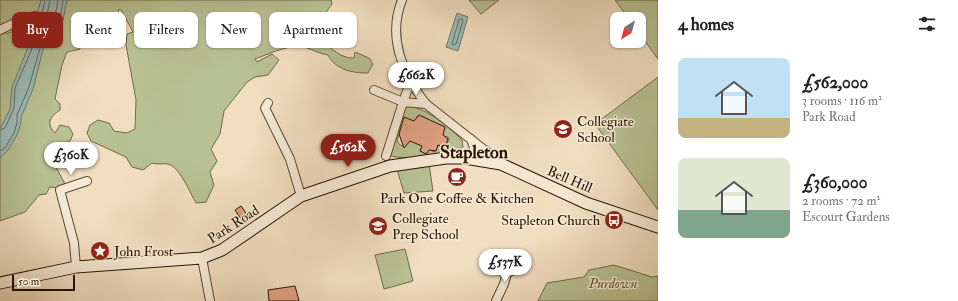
<!DOCTYPE html>
<html lang="en">
<head>
<meta charset="utf-8">
<style>
  :root { --surface:#fff; --page:#f2f2f2; --text:#202124; --muted:#757577; --accent:#8f2418 }
  body { margin:0; font-family:"IM FELL Double Pica",serif; background:var(--page); color:var(--text); height:100vh; display:flex; flex-direction:column; font-size:15px; white-space:nowrap }
  * { box-sizing:border-box; margin:0 }
  p { font-size:13px; color:var(--muted) }
  .icon { flex:none; width:22px; height:22px; fill:none; stroke:currentColor; stroke-width:2; stroke-linecap:round; stroke-linejoin:round }
  .map { position:relative; flex:1; overflow:hidden }
  .sheet { display:flex; flex-direction:column; background:var(--surface); width:300px }
  .sheet>* { flex:none }
  .top-card { position:absolute; left:12px; top:12px; width:380px; height:36px; display:flex; gap:8px }
  .needle { width:26px; rotate:216deg }
  .tools { position:absolute; left:610px; top:12px; display:grid; gap:8px }
  .tools a { display:grid; place-items:center; width:36px; height:36px; border-radius:8px; background:var(--surface); box-shadow:0 1px 3px #0004; font-size:20px }
  .scale { position:absolute; left:12px; bottom:10px; width:63px; box-sizing:border-box; padding-left:4px; border:2px solid #281400; border-top:0; font-size:11px; line-height:14px; white-space:nowrap; color:#281400; -webkit-text-stroke:3px #f6ead6; paint-order:stroke }
  .price { position:absolute; translate:-50% -34px; padding:0 9px; border-radius:14px; background:#fff; color:#222; font-size:13px; line-height:26px; filter:drop-shadow(0 1px 2px #0008) }
  .price::after { content:''; position:absolute; left:50%; top:24px; width:12px; height:9px; margin-left:-6px; background:inherit; clip-path:polygon(0 0,100% 0,50% 100%) }
  .price.selected { background:var(--accent); color:#fff }
  ul { padding:0; list-style:none }
  li { display:flex; align-items:center; gap:12px; height:100px; padding:0 20px }
  li span { display:grid; place-items:center; flex:none; width:112px; height:80px; border-radius:8px; color:#555 }
  li>.icon { margin-inline-start:auto }
  span .icon { width:48px; height:48px; fill:#fffc; stroke-width:1 }
  li b { font-size:17px }
  h2 { display:flex; justify-content:space-between; align-items:center; height:48px; padding:0 20px; font-size:17px }
  .tag { padding:0 14px; border-radius:8px; background:var(--surface); box-shadow:0 1px 3px #0004; font-size:14px; line-height:36px }
  .tag.selected { background:var(--accent); color:#fff }
  main { display:flex; flex:1; min-height:0 }
  .map>svg:first-child { display:block }
  .green { fill:#b8c193; stroke:#706a4a; fill-rule:evenodd }
  .water { fill:#9bbbb8; stroke:#6d786e }
  .lines { fill:none; stroke-linecap:round; stroke-linejoin:round }
  .shore { stroke:#62685c; stroke-width:1 }
  .building { fill:#e3a286; stroke:#281400 }
  .minor-casing { stroke:#5a4630; stroke-width:10 }
  .secondary-casing { stroke:#281400; stroke-width:13 }
  .minor { stroke:#f6ead6; stroke-width:8 }
  .secondary { stroke:#f6ead6; stroke-width:11 }
  .labels { text-anchor:middle; stroke-width:3; stroke-linejoin:round; paint-order:stroke }
  .poi-label { font-size:14px; fill:#281400; stroke:#f6ead6; text-anchor:start }
  .street-label { font-size:14px; fill:#281400; stroke:#f6ead6 }
  .park-label { font-size:14px; font-style:italic; fill:#5a5133; stroke:#f6ead6 }
  .district-label { font-size:18px; font-weight:bold; fill:#281400; stroke:#f6ead6 }
</style>
</head>
<body>
<main>
<div class="map">
<svg width="658" height="301" viewBox="0 0 658 301">
  <rect width="100%" height="100%" fill="#f1dec0"/>
  <filter id="stains"><feTurbulence type="fractalNoise" baseFrequency=".005" numOctaves="4"/><feColorMatrix values="0 0 0 0 .2 0 0 0 0 .09 0 0 0 0 .02 0 0 0 .5 -.17"/></filter>
  <radialGradient id="worn" r=".72"><stop offset=".6" stop-color="#630" stop-opacity="0"/><stop offset="1" stop-color="#630" stop-opacity=".3"/></radialGradient>
  <g class="green">
    <path d="M0 0H331L332 4 324 15 326 22 322 40C330 48 342 59 354 58L355 52 369 58 373 64 368 73C352 73 336 70 328 55 317 53 314 50 304 47 292 43 266 55 255 59L257 62 272 54 279 60 268 75 255 77 247 82 224 111 220 134 211 149 217 161 210 172 214 185 206 202 196 203C190 193 180 167 168 164 162 163 158 165 152 163L143 170 132 167 126 157 91 141 87 133 90 125 98 120 109 123 114 131 127 133 135 129 136 100 126 45 127 34 133 32 122 11 119 9 115 22 108 23 101 20 76 25 80 49 67 52 62 65 55 99 60 104V110C51 116 45 123 55 133L60 125 69 127 73 134 70 141 51 148 55 154 56 167 65 184 58 188 50 187 46 194 39 195 25 212 0 221ZM38 12 37 23 34 22 6 34 3 25Z"/>
    <polygon points="469,0 499,0 481,14"/>
    <polygon points="615,0 658,0 658,59 639,33 639,19 629,19"/>
    <polygon points="658,77 658,210 595,124"/>
    <path d="M404 105C426 107 447 125 462 140L463 147C450 156 406 160 391 156L390 154 399 127 402 128 397 140 399 144 402 146 409 136 424 146 420 151 427 154 428 148 434 152 438 144 443 148 445 147 449 140 448 137 442 136 444 130H445L444 129 417 116 415 124 402 118Z"/>
    <polygon points="429,164 433,191 404,193 397,169"/>
    <polygon points="405,249 413,281 384,289 375,255"/>
    <polygon points="614,265 652,277 658,276 658,301 538,301 547,283 584,277 589,270"/>
  </g>
  <g class="water">
    <polygon points="41,0 67,0 63,20 43,49 33,89 21,117 21,123 17,135 8,150 0,158 0,129 10,109 12,87 27,50"/>
    <polygon points="457,13 468,17 458,51 446,47"/>
  </g>
  <g class="lines">
    <g class="shore">
      <polyline points="50,0 45,25 46,27 55,17 58,0"/>
      <polygon points="462,19 463,21 456,44 453,45 452,43 459,20"/>
      <polyline points="0,130 5,128 14,108 15,88 31,51 36,32 39,26 45,0"/>
      <polyline points="0,151 5,148 14,133 17,123 17,115 29,87 40,48 60,19 63,0"/>
    </g>
  </g>
  <g class="building">
    <polygon points="419,115 445,127 443,135 448,139 445,147 438,145 436,151 429,150 426,154 420,151 422,146 410,141 404,148 399,134 404,117 414,121"/>
    <polygon points="241,206 248,216 242,220 235,210"/>
    <polygon points="295,286 299,301 269,301 268,290"/>
  </g>
  <g class="lines">
    <defs>
      <g id="minor">
        <path d="M402 0C387 37 403 75 426 104"/>
        <polyline points="0,30 21,20 35,16"/>
        <polyline points="374,90 403,102 410,83"/>
        <polyline points="268,103 265,108 290,159 301,196"/>
        <polyline points="471,139 474,148 472,158"/>
        <polyline points="386,156 403,102 426,104 501,163"/>
        <polyline points="202,258 210,301"/>
        <polyline points="76,267 74,243 60,190 87,181"/>
        <polyline points="497,269 507,273 514,270"/>
        <polyline points="496,301 504,284 507,273"/>
      </g>
      <polyline id="secondary" points="0,283 76,267 202,258 222,250 301,196 390,166 446,158 465,158 501,164 586,203 658,227"/>
    </defs>
    <use href="#minor" class="minor-casing"/>
    <use href="#secondary" class="secondary-casing"/>
    <use href="#minor" class="minor"/>
    <use href="#secondary" class="secondary"/>
  </g>
  <defs>
    <symbol id="school-disc" viewBox="-11 -11 22 22"><circle r="9.5" fill="#8f2418" stroke="#f6ead6"/><path d="M0-5L7-2L0 1L-7-2ZM-4 1L0 2.5L4 1V4Q0 6-4 4Z" fill="#fff"/></symbol>
    <symbol id="cafe-disc" viewBox="-11 -11 22 22"><circle r="9.5" fill="#8f2418" stroke="#f6ead6"/><path d="M-5.5-4.5H6V0H3Q3 3.5 0 3.5H-2.5Q-5.5 3.5-5.5 0ZM3-3.2v2h1.7v-2ZM-6 4.5H4V6H-6Z" fill="#fff"/></symbol>
    <symbol id="bus-disc" viewBox="-11 -11 22 22"><circle r="9.5" fill="#8f2418" stroke="#f6ead6"/><path d="M-5-6H5V4H4V6H2V4H-2V6H-4V4H-5ZM-3.5-4V0h7V-4ZM-3.5 1.2v1.5H-2V1.2ZM2 1.2v1.5H3.5V1.2Z" fill="#fff"/></symbol>
    <symbol id="sight-disc" viewBox="-11 -11 22 22"><circle r="9.5" fill="#8f2418" stroke="#f6ead6"/><path d="M0-6L1.8-2.2L6-1.7L2.9 1.2L3.7 5.4L0 3.3L-3.7 5.4L-2.9 1.2L-6-1.7L-1.8-2.2Z" fill="#fff"/></symbol>
  </defs>
  <g fill-rule="evenodd">
    <use href="#school-disc" x="552" y="118" width="22" height="22"/>
    <use href="#cafe-disc" x="446" y="166" width="22" height="22"/>
    <use href="#bus-disc" x="603" y="209" width="22" height="22"/>
    <use href="#school-disc" x="367" y="215" width="22" height="22"/>
    <use href="#sight-disc" x="89" y="240" width="22" height="22"/>
  </g>
  <g class="labels">
    <g class="poi-label">
      <text x="577" y="126">Collegiate<tspan x="577" dy="16">School</tspan></text>
      <text x="457" y="203" text-anchor="middle">Park One Coffee &amp; Kitchen</text>
      <text x="392" y="223">Collegiate<tspan x="392" dy="16">Prep School</tspan></text>
      <text x="600" y="225" text-anchor="end">Stapleton Church</text>
      <text x="114" y="256">John Frost</text>
    </g>
    <g class="street-label">
      <text transform="translate(570 179) rotate(23)" y="5">Bell Hill</text>
      <text transform="translate(233 224) rotate(-33)" y="5">Park Road</text>
    </g>
    <g class="park-label">
      <text x="613" y="288">Purdown</text>
    </g>
    <g class="district-label">
      <text x="474" y="158">Stapleton</text>
    </g>
  </g>
  <rect width="100%" height="100%" filter="url(#stains)"/>
  <rect width="100%" height="100%" fill="url(#worn)"/>
</svg>
<div class="tools">
<a><svg class="needle" viewBox="-14 -14 28 28"><path d="M0-13l5 13h-10z" fill="#e53935"/><path d="M0 13l5-13h-10z" fill="#757577"/></svg></a>
</div>
<div class="scale">50 m</div>
<b class="price" style="left:416px;top:96px">£662K</b>
<b class="price selected" style="left:348px;top:168px">£562K</b>
<b class="price" style="left:71px;top:176px">£360K</b>
<b class="price" style="left:505px;top:283px">£537K</b>
<div class="top-card">
<a class="tag selected">Buy</a>
<a class="tag">Rent</a>
<a class="tag">Filters</a>
<a class="tag">New</a>
<a class="tag">Apartment</a>
</div>
</div>
<section class="sheet">
<h2>4 homes<svg class="icon" aria-label="filters" viewBox="0 0 24 24"><path d="M4 7h16M4 17h16"/><circle cx="9" cy="7" r="2"/><circle cx="15" cy="17" r="2"/></svg></h2>
<ul>
<li><span style="background:linear-gradient(#bfe0f5 75%,#c2b280 0)"><svg class="icon" aria-label="home" viewBox="0 0 24 24"><path d="M3 11l9-7 9 7M6 9v11h12V9"/></svg></span><div><b>£562,000</b><p>3 rooms · 116 m²</p><p>Park Road</p></div></li>
<li><span style="background:linear-gradient(#dfe7d0 65%,#7fa58c 0)"><svg class="icon" aria-label="home" viewBox="0 0 24 24"><path d="M3 11l9-7 9 7M6 9v11h12V9"/></svg></span><div><b>£360,000</b><p>2 rooms · 72 m²</p><p>Escourt Gardens</p></div></li>
</ul>
</section>
</main>
</body>
</html>
